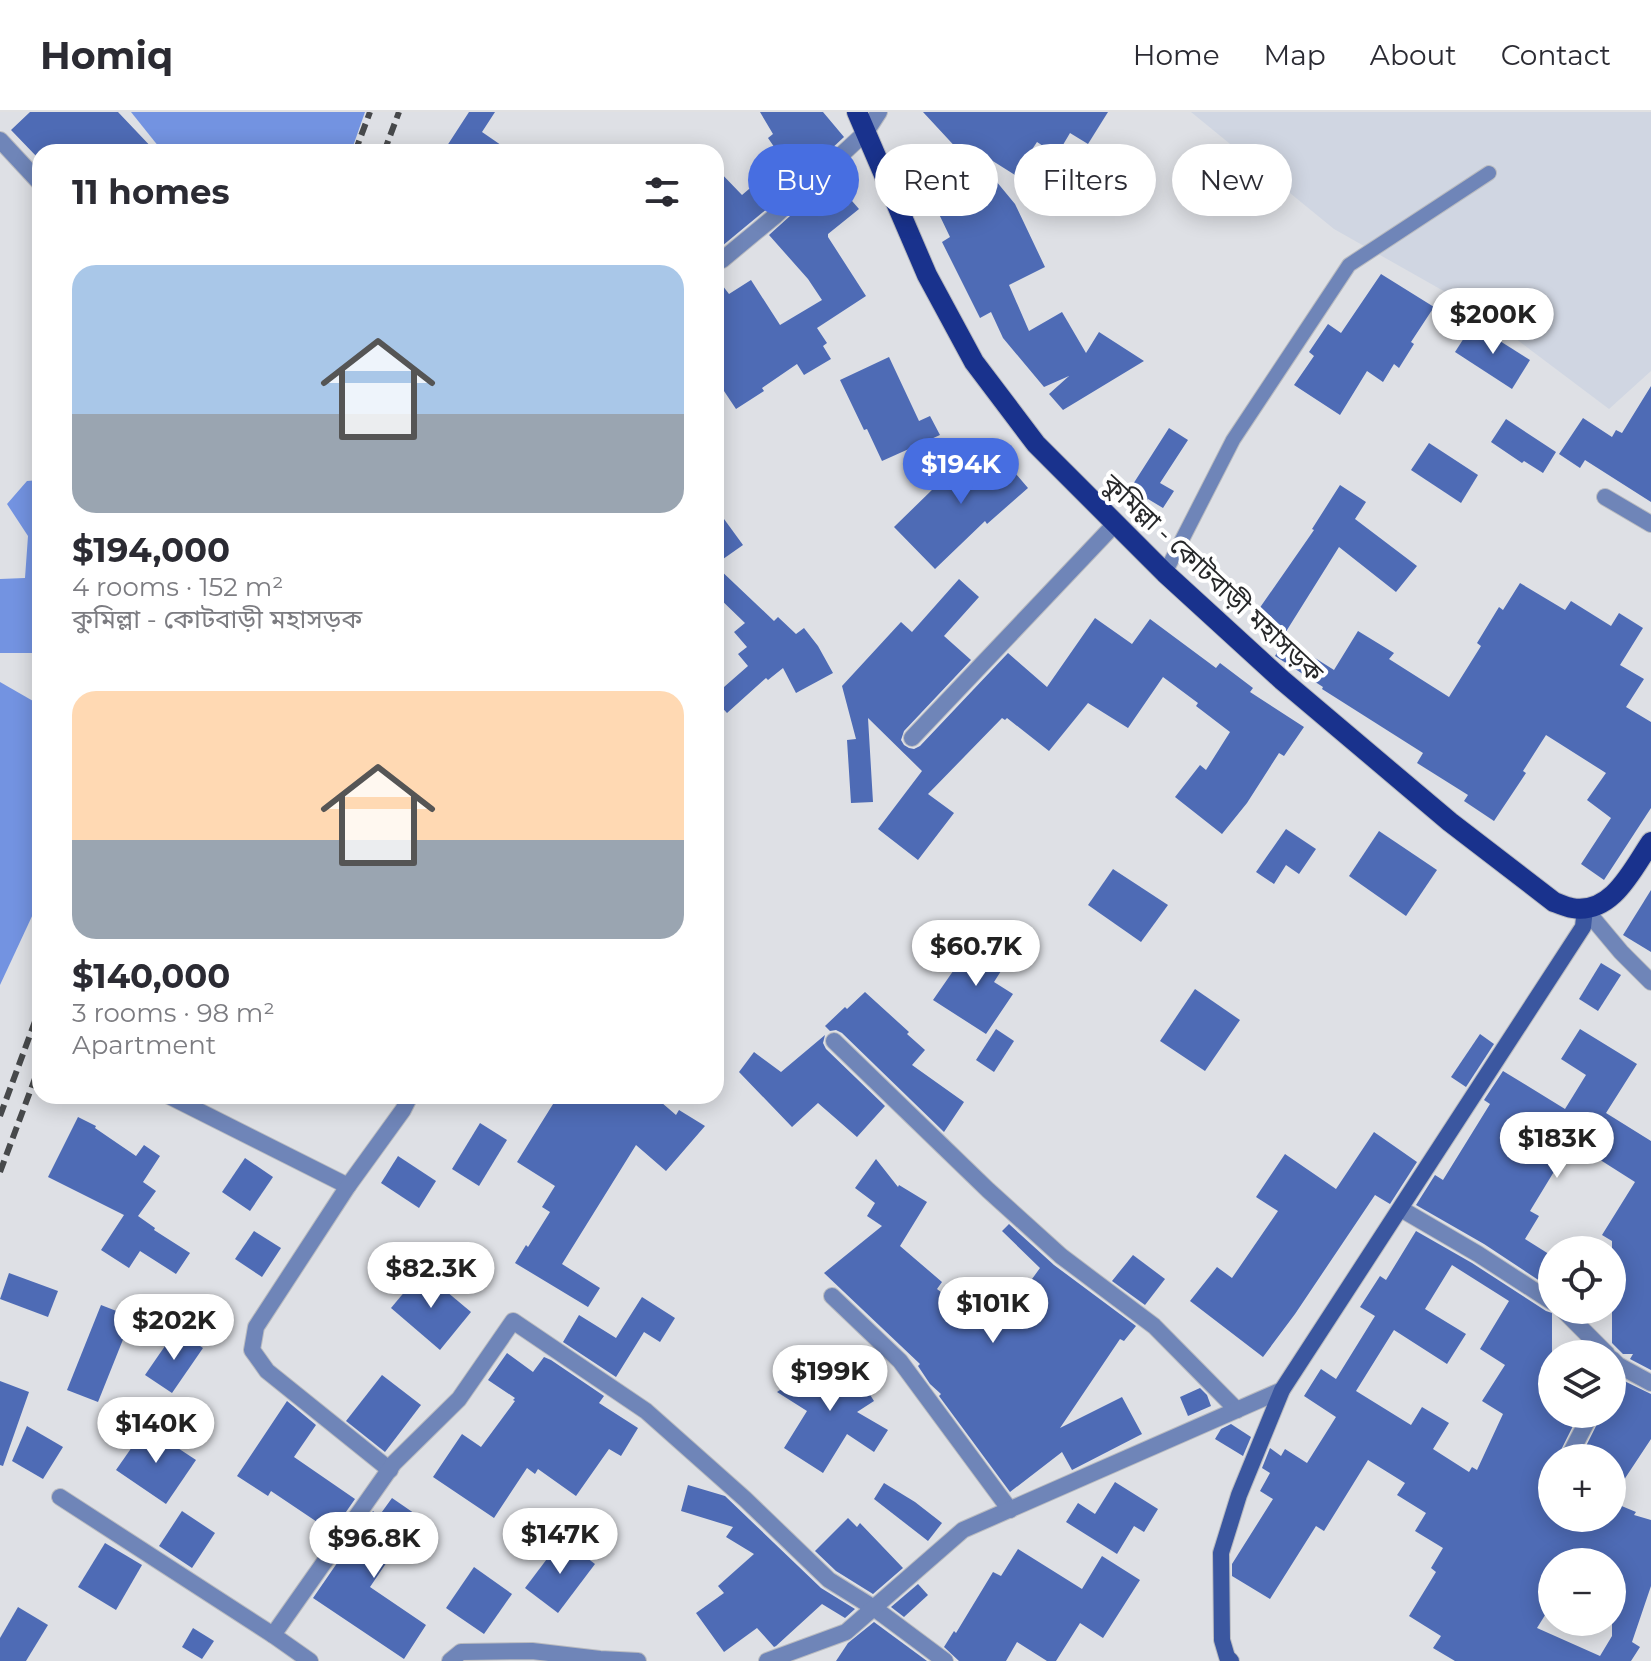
<!DOCTYPE html>
<html lang="en">
<head>
<meta charset="utf-8">
<style>
  :root { --surface:#fff; --page:#f7f7f7; --text:#2b2b33; --muted:#7c7c81; --line:#e1e1e2; --accent:#476ee1 }
  body { margin:0; font-family:Montserrat,"Noto Sans Bengali",sans-serif; background:var(--page); color:var(--text); height:100vh; display:flex; flex-direction:column; font-size:30px; white-space:nowrap }
  * { box-sizing:border-box; margin:0 }
  p { font-size:26px; color:var(--muted) }
  .icon { flex:none; width:44px; height:44px; fill:none; stroke:currentColor; stroke-width:2; stroke-linecap:round; stroke-linejoin:round }
  .map { position:relative; flex:1; overflow:hidden }
  .drawer { position:absolute; left:32px; top:32px; width:692px; height:960px; display:flex; flex-direction:column; background:var(--surface); border-radius:24px; box-shadow:0 4px 20px #0003 }
  .drawer>* { flex:none }
  .banner { position:absolute; left:748px; top:32px; width:760px; height:72px; display:flex; gap:16px }
  .controls { position:absolute; left:1538px; top:1124px; display:grid; gap:16px }
  .controls a { display:grid; place-items:center; width:88px; height:88px; border-radius:50%; background:var(--surface); box-shadow:0 4px 20px #0003; font-size:40px }
  .price { position:absolute; translate:-50% -68px; padding:0 18px; border-radius:28px; background:#fff; color:#222; font-size:26px; line-height:52px; filter:drop-shadow(0 2px 4px #0008) }
  .price::after { content:''; position:absolute; left:50%; top:48px; width:24px; height:18px; margin-left:-12px; background:inherit; clip-path:polygon(0 0,100% 0,50% 100%) }
  .price.active { background:var(--accent); color:#fff }
  ul { padding:0; list-style:none }
  li { display:grid; align-content:center; gap:16px; height:424px; padding:0 40px }
  li span { display:grid; place-items:center; height:248px; border-radius:24px; color:#555 }
  li>.icon { margin-inline-start:auto }
  span .icon { width:144px; height:144px; fill:#fffc; stroke-width:1 }
  li b { font-size:34px }
  h2 { display:flex; justify-content:space-between; align-items:center; height:96px; padding:0 40px; font-size:34px }
  .tag { padding:0 28px; border-radius:36px; background:var(--surface); box-shadow:0 4px 20px #0003; font-size:28px; line-height:72px }
  .tag.active { background:var(--accent); color:#fff }
  header { display:flex; align-items:center; gap:48px; box-sizing:border-box; height:112px; padding:0 40px; background:var(--surface); border-bottom:2px solid var(--line) }
  header strong { font-size:38px }
  nav { display:flex; gap:44px; margin-inline-start:auto; font-size:28px }
  .map>svg:first-child { display:block }
  .built { fill:#d0d6e2 }
  .water { fill:#7393e1 }
  .building { fill:#4e6bb5; fill-rule:evenodd }
  .lines { fill:none; stroke-linecap:round; stroke-linejoin:round }
  .lane-casing { stroke:#b9bbc0; stroke-width:16 }
  .street-casing { stroke:#b9bbc0; stroke-width:18 }
  .secondary-casing { stroke:#b9bbc0; stroke-width:18 }
  .primary-casing { stroke:#b9bbc0; stroke-width:22 }
  .lane { stroke:#6f85b8; stroke-width:14 }
  .street { stroke:#6f85b8; stroke-width:16 }
  .secondary { stroke:#3b57a0; stroke-width:16 }
  .primary { stroke:#19328d; stroke-width:20 }
  .rail { stroke:#47494b; stroke-width:6; stroke-dasharray:12 6; stroke-linecap:butt }
  .labels { text-anchor:middle; stroke-width:8; stroke-linejoin:round; paint-order:stroke }
  .street-label { font-size:26px; fill:#27282a; stroke:#fff }
</style>
</head>
<body>
<header>
<strong>Homiq</strong>
<nav><a>Home</a><a>Map</a><a>About</a><a>Contact</a></nav>
</header>
<div class="map">
<svg width="1651" height="1549" viewBox="0 0 1651 1549">
  <rect width="100%" height="100%" fill="#dee0e5"/>
  <polygon class="built" points="1191,0 1651,0 1651,259 1609,297 1479,199 1334,117"/>
  <g class="water">
    <polygon points="131,0 365,0 351,40 163,40"/>
    <polygon points="40,368 40,541 0,541 0,467 25,466 28,424 7,392 27,369"/>
    <polygon points="0,570 40,593 40,787 0,873"/>
  </g>
  <g class="building">
    <polygon points="30,0 118,0 156,40 40,40 37,45 11,18"/>
    <polygon points="469,0 495,0 482,20 511,40 443,40"/>
    <polygon points="760,0 823,0 844,25 768,96 716,139 716,56 742,83 783,48 768,26 773,22"/>
    <polygon points="923,0 1108,0 1088,32 1070,21 1057,43 1037,30 1015,63 969,34 961,41"/>
    <polygon points="832,66 859,97 828,122 828,125 866,184 817,216 827,231 823,234 831,247 804,263 797,252 762,276 764,279 736,297 716,267 716,165 729,182 751,168 780,213 822,188 808,167 769,123"/>
    <polygon points="996,69 1015,92 1045,155 1009,173 1029,219 1062,200 1086,241 1099,220 1144,249 1063,298 1049,282 1069,264 1044,275 1003,226 991,200 980,206 942,130 950,125 938,100"/>
    <polygon points="1381,162 1434,195 1411,230 1414,232 1399,256 1394,252 1383,270 1367,259 1340,303 1294,273 1314,244 1309,240 1328,212 1341,221"/>
    <polygon points="1473,212 1530,248 1512,277 1455,240"/>
    <polygon points="889,245 919,309 930,304 940,323 882,349 867,317 864,318 840,268"/>
    <polygon points="1651,274 1651,390 1585,348 1580,356 1559,342 1583,306 1612,325 1616,318 1622,321"/>
    <polygon points="1506,307 1556,340 1543,361 1524,349 1522,351 1491,330"/>
    <polygon points="1169,316 1188,328 1160,371 1174,379 1163,396 1148,387 1145,391 1128,380"/>
    <polygon points="1429,331 1478,363 1461,391 1411,358"/>
    <polygon points="990,332 1028,376 987,412 985,409 935,457 894,415 935,375 937,378"/>
    <polygon points="1340,373 1366,390 1355,407 1417,454 1396,480 1339,435 1282,526 1252,507 1314,418 1312,417"/>
    <polygon points="716,396 743,433 716,452"/>
    <polygon points="716,454 774,509 778,505 796,522 804,516 818,534 833,561 796,581 783,556 768,568 766,566 727,601 716,589 716,582 748,554 738,542 747,535 734,520 745,511 716,483"/>
    <polygon points="959,467 979,485 944,524 971,548 904,619 901,628 904,633 909,636 914,637 920,634 1008,541 1047,575 1095,506 1132,532 1150,507 1216,556 1220,551 1253,576 1250,580 1304,615 1284,644 1279,641 1247,691 1222,722 1175,685 1200,653 1206,658 1230,620 1196,594 1198,591 1163,565 1128,616 1088,591 1049,639 1007,606 1005,608 1002,606 928,682 954,701 918,748 878,717 922,659 868,606 873,690 851,691 847,628 856,627 842,574 901,510 912,520"/>
    <polygon points="1520,471 1565,498 1571,489 1611,514 1619,501 1643,516 1620,553 1644,567 1626,595 1651,610 1651,696 1604,768 1581,752 1611,706 1587,688 1606,661 1546,623 1523,659 1526,661 1494,709 1464,689 1468,683 1417,651 1423,641 1322,577 1323,575 1275,544 1285,527 1334,558 1358,519 1394,541 1389,547 1449,585 1481,534 1477,531 1499,495 1503,498"/>
    <polygon points="1286,717 1316,737 1299,762 1286,753 1274,772 1256,760"/>
    <polygon points="1379,719 1437,758 1406,804 1349,764"/>
    <polygon points="1113,757 1168,793 1141,830 1088,793"/>
    <polygon points="1651,778 1651,840 1623,823"/>
    <polygon points="976,826 1008,848 994,870 1013,882 986,922 933,888"/>
    <polygon points="1601,851 1621,863 1598,899 1579,887"/>
    <polygon points="1195,877 1240,908 1205,959 1160,929"/>
    <polygon points="865,880 909,920 907,922 925,938 912,953 964,990 944,1020 842,921 836,918 830,919 825,914 845,895 847,897"/>
    <polygon points="996,917 1014,929 994,960 976,948"/>
    <polygon points="1580,917 1637,952 1606,1001 1651,1029 1651,1258 1630,1247 1633,1242 1623,1242 1612,1231 1612,1129 1602,1123 1635,1070 1572,1030 1530,1099 1539,1104 1525,1127 1552,1144 1552,1177 1484,1132 1416,1093 1435,1063 1443,1068 1490,992 1484,988 1503,959 1565,997 1586,963 1561,947"/>
    <polygon points="1480,922 1494,932 1466,975 1451,965"/>
    <polygon points="825,923 823,931 826,937 885,994 857,1025 818,991 792,1015 739,960 754,940 781,960"/>
    <polygon points="558,984 654,984 676,1003 679,998 705,1014 666,1059 636,1033 562,1152 600,1176 588,1195 515,1151 526,1133 528,1135 550,1100 542,1095 555,1074 517,1050"/>
    <polygon points="78,1005 96,1014 95,1016 136,1044 144,1033 160,1044 143,1070 156,1079 138,1104 155,1116 154,1118 190,1141 176,1162 140,1139 129,1156 101,1138 124,1103 48,1065"/>
    <polygon points="480,1011 507,1028 479,1074 452,1057"/>
    <polygon points="1374,1020 1417,1050 1390,1092 1375,1083 1295,1202 1263,1245 1190,1189 1217,1155 1232,1166 1278,1099 1256,1085 1285,1042 1336,1077"/>
    <polygon points="398,1044 436,1069 419,1096 381,1071"/>
    <polygon points="245,1046 273,1065 250,1099 222,1080"/>
    <polygon points="876,1047 898,1075 899,1073 927,1090 900,1134 942,1170 937,1177 973,1205 992,1189 1005,1204 1040,1156 1002,1119 1009,1112 1054,1153 1136,1214 1124,1229 1120,1227 1060,1316 1122,1285 1142,1322 1072,1358 1062,1340 1010,1380 939,1284 941,1282 930,1272 918,1254 920,1252 824,1161 882,1114 867,1104 875,1091 855,1076"/>
    <polygon points="254,1119 281,1136 262,1165 235,1147"/>
    <path d="M1416 1119 1472 1151 1546 1199 1552 1201V1302H1579L1557 1346H1552V1406H1612V1390L1636 1400 1634 1403 1651 1408V1474L1632 1530 1640 1535 1631 1549H1455L1433 1536 1441 1524 1409 1504 1436 1460 1431 1456 1443 1436 1415 1419 1426 1401 1397 1383 1405 1371 1368 1348 1324 1419 1316 1414 1270 1487 1232 1464V1452L1273 1387 1260 1379 1270 1361 1262 1356 1270 1336 1281 1344 1285 1337 1307 1351 1336 1305 1304 1284 1321 1257 1336 1267 1375 1204 1360 1195 1380 1164 1386 1168ZM1452 1153 1509 1189 1480 1237 1505 1253 1482 1289 1503 1302 1477 1358 1472 1355 1469 1360 1433 1337 1449 1311 1422 1295 1411 1313 1356 1279 1394 1218 1447 1252 1466 1222 1425 1197ZM1552 1450H1612V1524L1600 1544 1537 1516 1552 1492Z"/>
    <polygon points="1133,1143 1165,1167 1145,1193 1112,1169"/>
    <polygon points="422,1159 471,1200 440,1238 391,1196"/>
    <polygon points="9,1161 58,1179 48,1205 0,1187"/>
    <polygon points="642,1185 675,1206 660,1230 644,1220 616,1265 563,1230 579,1203 616,1226"/>
    <polygon points="101,1193 132,1205 98,1290 67,1278"/>
    <polygon points="176,1218 203,1236 172,1281 145,1263"/>
    <polygon points="507,1241 533,1260 544,1245 551,1248 604,1284 599,1291 638,1316 621,1344 609,1337 576,1384 538,1357 535,1362 527,1356 494,1406 433,1365 462,1322 481,1335 515,1289 513,1288 515,1286 488,1268"/>
    <polygon points="836,1241 859,1268 860,1267 874,1289 857,1300 888,1318 874,1340 847,1322 823,1361 784,1336 807,1299 777,1280"/>
    <polygon points="382,1263 421,1293 385,1340 346,1309"/>
    <polygon points="1618,1266 1651,1282 1651,1327 1612,1386 1612,1346 1580,1346 1602,1302 1612,1302 1612,1275"/>
    <polygon points="0,1269 29,1280 3,1354 0,1353"/>
    <polygon points="1200,1276 1207,1283 1211,1294 1188,1304 1180,1285"/>
    <polygon points="287,1289 316,1313 294,1345 355,1387 332,1420 271,1379 268,1384 237,1364"/>
    <polygon points="1231,1312 1251,1325 1243,1344 1215,1327 1221,1317"/>
    <polygon points="27,1314 63,1335 43,1367 12,1349"/>
    <polygon points="146,1315 196,1348 166,1392 116,1358"/>
    <polygon points="1115,1370 1158,1397 1144,1420 1134,1414 1117,1442 1066,1410 1078,1391 1095,1402"/>
    <polygon points="884,1371 915,1390 942,1411 928,1429 874,1387"/>
    <polygon points="688,1373 725,1384 821,1476 855,1497 845,1506 822,1492 776,1534 774,1535 757,1516 724,1540 696,1501 724,1481 718,1474 754,1442 726,1425 733,1415 681,1399"/>
    <polygon points="392,1386 424,1408 400,1442 395,1438 370,1475 426,1513 404,1547 313,1486 373,1399 379,1404"/>
    <polygon points="182,1399 215,1421 192,1456 159,1434"/>
    <polygon points="848,1406 857,1415 860,1411 903,1456 873,1482 836,1459 815,1439"/>
    <polygon points="562,1427 595,1452 558,1501 525,1476"/>
    <polygon points="105,1431 142,1453 116,1498 78,1475"/>
    <polygon points="1018,1437 1082,1477 1102,1444 1140,1468 1103,1526 1080,1511 1056,1549 1047,1549 1017,1530 1006,1549 959,1549 944,1535 954,1519 956,1521 993,1460 1001,1464"/>
    <polygon points="474,1455 512,1482 484,1522 446,1496"/>
    <polygon points="918,1472 928,1483 904,1505 891,1495"/>
    <polygon points="18,1495 48,1513 26,1549 0,1549 0,1526"/>
    <polygon points="874,1510 927,1549 836,1549 848,1531"/>
    <polygon points="193,1516 214,1529 202,1547 182,1535"/>
  </g>
  <g class="lines">
    <defs>
      <polyline id="lane" points="1165,461 1233,328 1349,153 1489,61"/>
      <g id="street">
        <polyline points="0,28 40,71"/>
        <polyline points="722,148 775,104 866,20 879,0"/>
        <polyline points="1605,385 1651,412"/>
        <polyline points="912,626 1115,412"/>
        <polyline points="1585,797 1621,840 1651,870"/>
        <polyline points="834,929 988,1078 1061,1144 1154,1214 1237,1298"/>
        <polyline points="169,984 348,1074"/>
        <polyline points="1401,1097 1478,1142 1552,1190"/>
        <polyline points="832,1184 900,1249 1010,1398"/>
        <polyline points="1563,1198 1607,1242"/>
        <polyline points="1612,1247 1618,1253 1651,1271"/>
        <polyline points="1568,1346 1591,1302"/>
        <polyline points="390,1358 267,1259 252,1238 256,1215 348,1074 403,998 410,984"/>
        <polyline points="60,1385 273,1523"/>
        <polyline points="310,1549 273,1523 394,1351 459,1287 513,1209 646,1299 745,1387 829,1468 874,1496 945,1549"/>
        <polyline points="450,1549 461,1540 532,1539 600,1547 638,1549"/>
        <polyline points="767,1549 846,1520 963,1418 1282,1278"/>
      </g>
      <polyline id="secondary" points="1231,1549 1227,1545 1222,1528 1221,1441 1239,1383 1282,1278 1583,815 1585,797"/>
      <path id="primary" d="M857 0 927 163 974 250 1036 332 1165 461 1282 568 1450 710 1554 790C1560 792 1566 795 1572 796 1612 803 1632 758 1651 730"/>
    </defs>
    <use href="#lane" class="lane-casing"/>
    <use href="#street" class="street-casing"/>
    <use href="#secondary" class="secondary-casing"/>
    <use href="#primary" class="primary-casing"/>
    <use href="#lane" class="lane"/>
    <use href="#street" class="street"/>
    <use href="#secondary" class="secondary"/>
    <use href="#primary" class="primary"/>
    <g class="rail">
      <polyline points="355,40 370,0"/>
      <polyline points="384,40 399,0"/>
      <polyline points="0,1004 40,896"/>
      <polyline points="0,1060 40,953"/>
    </g>
  </g>
  <g class="labels">
    <g class="street-label">
      <text transform="translate(1213 466) rotate(43)" y="9">কুমিল্লা - কোটবাড়ী মহাসড়ক</text>
    </g>
  </g>
</svg>
<div class="controls">
<a><svg class="icon" aria-label="locate" viewBox="0 0 24 24"><circle cx="12" cy="12" r="6"/><path d="M12 2v4M12 18v4M2 12h4M18 12h4"/></svg></a>
<a><svg class="icon" aria-label="layers" viewBox="0 0 24 24"><path d="M12 4l9 5-9 5-9-5zM3 14l9 5 9-5"/></svg></a>
<a>+</a>
<a>−</a>
</div>
<b class="price" style="left:1493px;top:244px">$200K</b>
<b class="price active" style="left:961px;top:394px">$194K</b>
<b class="price" style="left:976px;top:876px">$60.7K</b>
<b class="price" style="left:1557px;top:1068px">$183K</b>
<b class="price" style="left:431px;top:1198px">$82.3K</b>
<b class="price" style="left:993px;top:1233px">$101K</b>
<b class="price" style="left:174px;top:1250px">$202K</b>
<b class="price" style="left:830px;top:1301px">$199K</b>
<b class="price" style="left:156px;top:1353px">$140K</b>
<b class="price" style="left:560px;top:1464px">$147K</b>
<b class="price" style="left:374px;top:1468px">$96.8K</b>
<div class="banner">
<a class="tag active">Buy</a>
<a class="tag">Rent</a>
<a class="tag">Filters</a>
<a class="tag">New</a>
</div>
<section class="drawer">
<h2>11 homes<svg class="icon" aria-label="filters" viewBox="0 0 24 24"><path d="M4 7h16M4 17h16"/><circle cx="9" cy="7" r="2"/><circle cx="15" cy="17" r="2"/></svg></h2>
<ul>
<li><span style="background:linear-gradient(#a9c7e8 60%,#9aa5b1 0)"><svg class="icon" aria-label="home" viewBox="0 0 24 24"><path d="M3 11l9-7 9 7M6 9v11h12V9"/></svg></span><div><b>$194,000</b><p>4 rooms · 152 m²</p><p>কুমিল্লা - কোটবাড়ী মহাসড়ক</p></div></li>
<li><span style="background:linear-gradient(#ffd9b3 60%,#9aa5b1 0)"><svg class="icon" aria-label="home" viewBox="0 0 24 24"><path d="M3 11l9-7 9 7M6 9v11h12V9"/></svg></span><div><b>$140,000</b><p>3 rooms · 98 m²</p><p>Apartment</p></div></li>
</ul>
</section>
</div>
</body>
</html>
